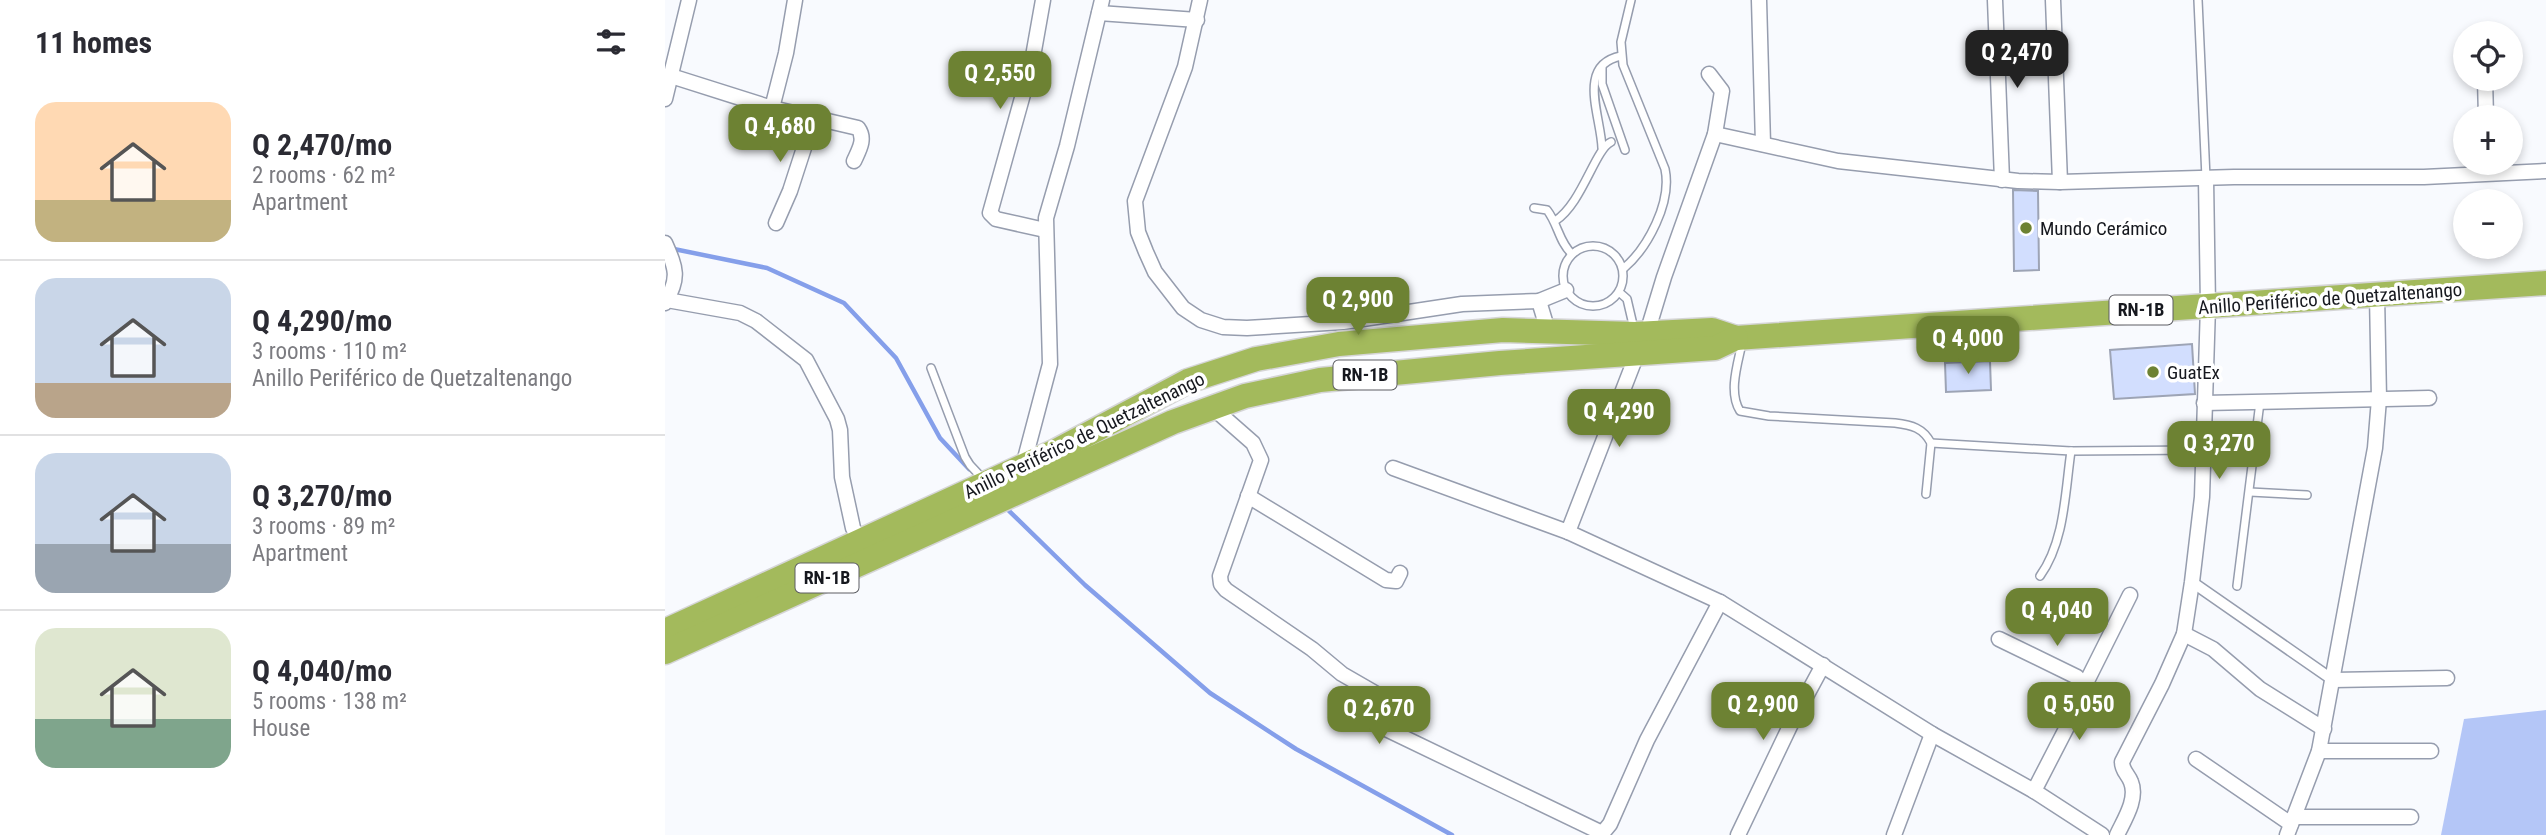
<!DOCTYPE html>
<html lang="en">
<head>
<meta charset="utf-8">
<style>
  :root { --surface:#fff; --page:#f2f2f3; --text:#2b2b33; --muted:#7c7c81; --line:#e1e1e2; --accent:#6d8233 }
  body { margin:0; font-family:"Roboto Condensed",sans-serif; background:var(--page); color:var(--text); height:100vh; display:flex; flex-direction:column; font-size:26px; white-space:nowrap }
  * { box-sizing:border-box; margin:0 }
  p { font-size:23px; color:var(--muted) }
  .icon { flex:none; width:38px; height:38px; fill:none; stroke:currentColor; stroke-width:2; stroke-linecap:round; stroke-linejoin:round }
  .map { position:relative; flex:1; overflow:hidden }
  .sheet { display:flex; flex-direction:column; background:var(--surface); width:665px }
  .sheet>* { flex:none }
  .controls { position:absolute; left:1788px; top:21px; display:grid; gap:14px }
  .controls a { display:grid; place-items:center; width:70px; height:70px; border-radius:50%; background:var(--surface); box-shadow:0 4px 10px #0003; font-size:35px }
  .price { position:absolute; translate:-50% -60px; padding:0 16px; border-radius:14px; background:var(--accent); color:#fff; font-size:23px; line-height:46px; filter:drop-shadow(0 2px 4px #0008) }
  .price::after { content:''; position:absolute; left:50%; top:42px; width:21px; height:16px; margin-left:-10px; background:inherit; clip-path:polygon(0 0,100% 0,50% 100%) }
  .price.current { background:#222; color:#fff }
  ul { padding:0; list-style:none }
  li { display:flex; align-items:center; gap:21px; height:175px; padding:0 35px }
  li+li { border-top:2px solid var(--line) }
  li span { display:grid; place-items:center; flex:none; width:196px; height:140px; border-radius:21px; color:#555 }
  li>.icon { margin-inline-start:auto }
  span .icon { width:84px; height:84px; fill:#fffc; stroke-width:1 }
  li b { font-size:30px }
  h2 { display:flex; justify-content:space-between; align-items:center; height:84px; padding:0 35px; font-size:30px }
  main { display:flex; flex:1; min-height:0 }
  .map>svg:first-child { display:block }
  .green { fill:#b4c6f7 }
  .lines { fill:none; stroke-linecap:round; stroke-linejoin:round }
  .stream { stroke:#859fea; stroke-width:4.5 }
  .building { fill:#d2defe; stroke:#9da4b5; stroke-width:2 }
  .service-casing { stroke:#969dae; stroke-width:10 }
  .pedestrian-casing { stroke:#969dae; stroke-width:13 }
  .minor-casing { stroke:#969dae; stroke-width:17 }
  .trunk-casing { stroke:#d5d5d6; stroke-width:27 }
  .service { stroke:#fff; stroke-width:7 }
  .pedestrian { stroke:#fff; stroke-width:10 }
  .minor { stroke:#fff; stroke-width:14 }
  .trunk { stroke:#a3ba5c; stroke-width:24 }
  .poi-dot { fill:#6d8233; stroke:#fff; stroke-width:2.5 }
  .labels { text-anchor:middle; stroke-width:7; stroke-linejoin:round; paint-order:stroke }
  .shield { fill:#fff; stroke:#5c5d62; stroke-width:2 }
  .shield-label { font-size:18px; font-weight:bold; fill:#16181e }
  .poi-label { font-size:19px; fill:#16181e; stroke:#fff; text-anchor:start }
  .street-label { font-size:19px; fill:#16181e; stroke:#fff }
</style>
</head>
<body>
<main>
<section class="sheet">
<h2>11 homes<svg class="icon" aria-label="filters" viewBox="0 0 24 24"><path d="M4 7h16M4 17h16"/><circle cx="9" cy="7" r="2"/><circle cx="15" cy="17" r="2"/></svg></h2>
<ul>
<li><span style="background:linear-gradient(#ffd9b3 70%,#c2b280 0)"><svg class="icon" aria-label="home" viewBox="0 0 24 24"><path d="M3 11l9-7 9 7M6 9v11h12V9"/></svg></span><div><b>Q 2,470/mo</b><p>2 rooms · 62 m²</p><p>Apartment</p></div></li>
<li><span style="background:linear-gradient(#c9d6e8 75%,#b9a48a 0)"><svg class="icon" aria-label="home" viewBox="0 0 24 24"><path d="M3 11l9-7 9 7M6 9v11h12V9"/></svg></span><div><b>Q 4,290/mo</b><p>3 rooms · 110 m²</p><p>Anillo Periférico de Quetzaltenango</p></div></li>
<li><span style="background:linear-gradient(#c9d6e8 65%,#9aa5b1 0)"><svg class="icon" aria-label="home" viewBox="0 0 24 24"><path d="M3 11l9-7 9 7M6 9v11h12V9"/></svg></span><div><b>Q 3,270/mo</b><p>3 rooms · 89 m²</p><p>Apartment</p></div></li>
<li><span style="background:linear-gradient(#dfe7d0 65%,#7fa58c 0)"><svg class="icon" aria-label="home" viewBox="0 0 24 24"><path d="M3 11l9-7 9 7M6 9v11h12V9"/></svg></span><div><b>Q 4,040/mo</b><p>5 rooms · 138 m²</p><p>House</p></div></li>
</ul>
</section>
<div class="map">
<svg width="1881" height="835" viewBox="0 0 1881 835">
  <rect width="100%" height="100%" fill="#f8fafe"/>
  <polygon class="green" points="1881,710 1881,835 1776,835 1799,719"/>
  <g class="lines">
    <g class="stream">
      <polyline points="4,248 102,268 179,303 231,358 275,438 304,469"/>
      <polyline points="339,506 420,585 545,693 631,749 787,835"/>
    </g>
  </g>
  <g class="building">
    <polygon points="1348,190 1373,191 1374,270 1349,271"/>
    <polygon points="1527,344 1530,394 1449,399 1445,350"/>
    <polygon points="1325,361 1326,390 1281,392 1280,363"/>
  </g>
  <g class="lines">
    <defs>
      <g id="service">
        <polyline points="1533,0 1541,178"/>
        <polyline points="937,67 937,84 960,150"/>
        <path d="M937 148C936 116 911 65 956 56"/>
        <path d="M869 208 882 210C893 224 894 242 907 254"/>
        <path d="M890 221C917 204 930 149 946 142"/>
        <circle cx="928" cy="276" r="30"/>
        <path d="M958 269C983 248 1007 202 1000 169L958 65 956 42 966 0"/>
        <polyline points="954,292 962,299 969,329"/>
        <polyline points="711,305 727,309"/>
        <path d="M1077 343C1073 363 1063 392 1075 411L1104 416 1230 423C1247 425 1258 428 1266 443L1261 494"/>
        <polyline points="266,368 300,457 305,465 319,480"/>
        <polyline points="1266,443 1406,451 1538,450"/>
        <polyline points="1585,492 1642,495"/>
        <path d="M1375 576C1400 541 1400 492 1406 451"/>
        <polyline points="1572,586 1595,402"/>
      </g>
      <polyline id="pedestrian" points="1527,582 1668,680"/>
      <g id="minor">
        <polyline points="378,0 367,62 325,213 331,219 380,230"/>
        <polyline points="535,0 520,67 470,201 473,232 481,252 490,272 518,308 536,320 558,327 582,328 678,322 797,304 874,301 901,290"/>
        <polyline points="1094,0 1098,144"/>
        <polyline points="1330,0 1337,180"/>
        <polyline points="1388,0 1395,182"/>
        <polyline points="434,13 532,20"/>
        <path d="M6 76 107 108 193 128C201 139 194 150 189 161"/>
        <polyline points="1820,79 1821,117"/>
        <polyline points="0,99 24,0"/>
        <polyline points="107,108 121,53 130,0"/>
        <polyline points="1050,134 1173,161 1353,181 1395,182 1569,177 1759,177 1881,171"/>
        <polyline points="111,223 125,191 149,117"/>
        <path d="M0 243C11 268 15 278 0 303"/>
        <polyline points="2,300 75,313 91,321 141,360 172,419 175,430 177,477 188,528 195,541"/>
        <polyline points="874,301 883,331"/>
        <polyline points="982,333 999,277 1050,134 1057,91 1044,74"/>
        <polyline points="1539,403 1764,398"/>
        <polyline points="547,407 588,443 596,460 555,576 556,584 561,590 647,649 677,674 710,693 714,699 716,722 721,729 937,833"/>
        <polyline points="358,466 385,364 381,218 402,146 437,0"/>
        <polyline points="728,468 903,532 1055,602 1267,734 1369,791 1437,835"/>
        <polyline points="583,496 721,580 731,581 735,573"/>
        <polyline points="903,532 972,354"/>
        <polyline points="1519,634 1548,649 1595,689 1659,729"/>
        <polyline points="1334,639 1412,677 1419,687"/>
        <polyline points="1668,680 1782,678"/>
        <polyline points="1654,751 1766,751"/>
        <polyline points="1531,759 1626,824"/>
        <polyline points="1369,791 1419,694 1419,687 1465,595"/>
        <polyline points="1629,817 1746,817"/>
        <polyline points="936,835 945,824 982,740 1055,602"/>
        <polyline points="1073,835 1125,726 1158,665"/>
        <polyline points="1229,835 1267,734"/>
        <path d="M1452 835C1459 820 1473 799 1466 782 1463 774 1457 771 1457 762L1497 684 1519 634 1527 582 1537 497 1543 306 1541 179"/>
        <polyline points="1622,835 1654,751 1710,448 1714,399 1712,295"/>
      </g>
      <g id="trunk">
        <polyline points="0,631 391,451 523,381 591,359 674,344 838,330 970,334 1047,330 1071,338 1881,283"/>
        <polyline points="0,652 508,422 580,396 655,380 835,363 1050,348 1071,338"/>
      </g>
    </defs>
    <use href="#service" class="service-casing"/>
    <use href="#pedestrian" class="pedestrian-casing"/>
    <use href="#minor" class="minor-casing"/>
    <use href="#trunk" class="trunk-casing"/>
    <use href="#service" class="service"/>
    <use href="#pedestrian" class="pedestrian"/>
    <use href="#minor" class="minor"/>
    <use href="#trunk" class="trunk"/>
  </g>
  <g class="poi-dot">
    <circle cx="1361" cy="228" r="7"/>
    <circle cx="1488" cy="372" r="7"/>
  </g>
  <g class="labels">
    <g class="shield">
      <rect x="1444.5" y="295.5" width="63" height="29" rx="5"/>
      <rect x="668.5" y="360.5" width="63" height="29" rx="5"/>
      <rect x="130.5" y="563.5" width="63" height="29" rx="5"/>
    </g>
    <g class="shield-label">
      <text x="1476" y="316">RN-1B</text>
      <text x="700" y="381">RN-1B</text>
      <text x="162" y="584">RN-1B</text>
    </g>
    <g class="poi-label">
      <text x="1375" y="235">Mundo Cerámico</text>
      <text x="1502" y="379">GuatEx</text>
    </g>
    <g class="street-label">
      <text transform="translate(1665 298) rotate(-4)" y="7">Anillo Periférico de Quetzaltenango</text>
      <text transform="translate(419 435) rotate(-26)" y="7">Anillo Periférico de Quetzaltenango</text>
    </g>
  </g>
</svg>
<div class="controls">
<a><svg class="icon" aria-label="locate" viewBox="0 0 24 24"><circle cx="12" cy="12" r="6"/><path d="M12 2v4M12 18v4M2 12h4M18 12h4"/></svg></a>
<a>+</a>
<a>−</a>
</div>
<b class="price current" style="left:1352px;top:90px">Q 2,470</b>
<b class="price" style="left:335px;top:111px">Q 2,550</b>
<b class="price" style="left:115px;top:164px">Q 4,680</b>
<b class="price" style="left:693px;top:337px">Q 2,900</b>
<b class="price" style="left:1303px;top:376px">Q 4,000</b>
<b class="price" style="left:954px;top:449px">Q 4,290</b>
<b class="price" style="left:1554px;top:481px">Q 3,270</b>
<b class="price" style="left:1392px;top:648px">Q 4,040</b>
<b class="price" style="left:1098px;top:742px">Q 2,900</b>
<b class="price" style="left:1414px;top:742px">Q 5,050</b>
<b class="price" style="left:714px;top:746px">Q 2,670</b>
</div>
</main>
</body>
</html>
